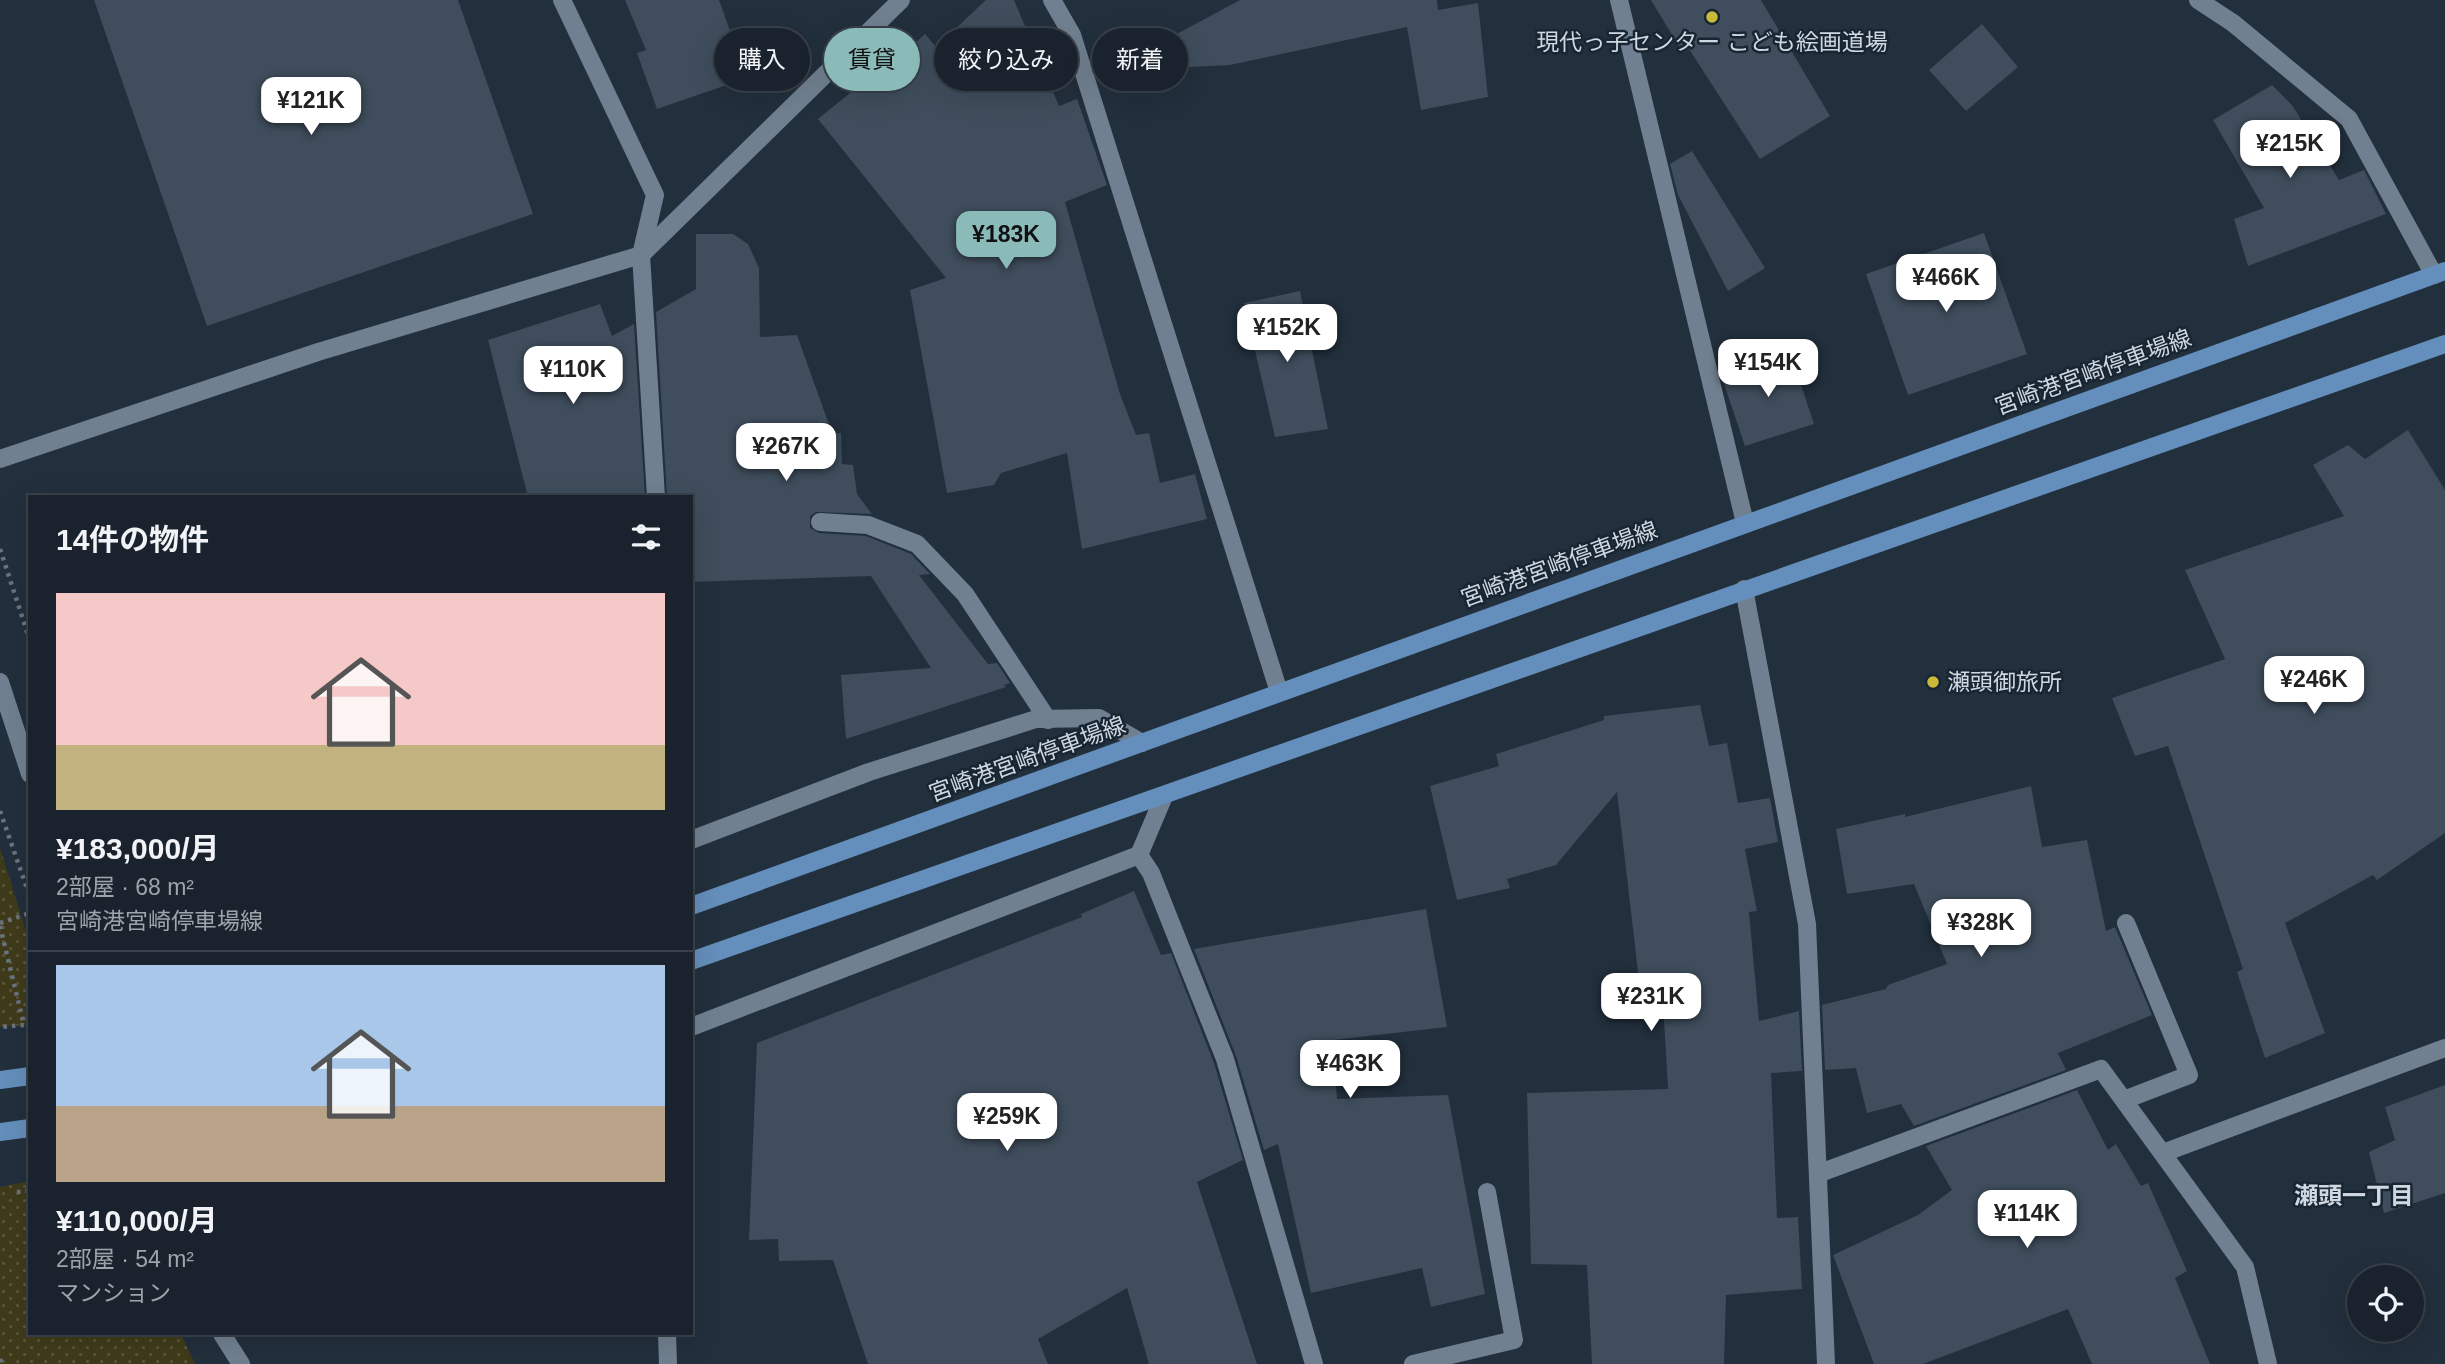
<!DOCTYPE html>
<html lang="ja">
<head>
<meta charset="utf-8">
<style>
  :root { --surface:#1a232d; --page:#272f39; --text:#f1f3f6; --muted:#9fa4aa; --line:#384049; --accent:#8bbbb9 }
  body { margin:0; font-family:Arial,"Noto Sans JP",sans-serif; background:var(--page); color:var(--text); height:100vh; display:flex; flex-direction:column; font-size:26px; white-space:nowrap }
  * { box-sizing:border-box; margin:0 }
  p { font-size:23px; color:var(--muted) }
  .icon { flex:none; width:38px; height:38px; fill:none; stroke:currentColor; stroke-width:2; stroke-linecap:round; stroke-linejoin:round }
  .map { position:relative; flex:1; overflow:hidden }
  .details { position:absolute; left:28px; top:495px; width:665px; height:840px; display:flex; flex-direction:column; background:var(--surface); border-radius:0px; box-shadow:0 7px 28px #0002,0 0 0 2px var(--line) }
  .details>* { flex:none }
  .guide { position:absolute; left:714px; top:28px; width:665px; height:63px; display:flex; gap:14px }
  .buttons { position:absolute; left:2347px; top:1265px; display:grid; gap:14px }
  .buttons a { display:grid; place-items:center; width:77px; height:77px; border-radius:50%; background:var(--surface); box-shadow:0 7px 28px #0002,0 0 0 2px var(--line); font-size:35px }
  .price { position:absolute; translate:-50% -60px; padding:0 16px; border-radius:14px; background:#fff; color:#222; font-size:23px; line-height:46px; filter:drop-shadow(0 2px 4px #0008) }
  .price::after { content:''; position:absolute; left:50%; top:42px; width:21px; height:16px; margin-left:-10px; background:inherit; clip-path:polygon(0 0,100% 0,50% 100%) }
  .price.on { background:var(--accent); color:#111 }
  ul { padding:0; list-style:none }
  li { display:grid; align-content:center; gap:14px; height:371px; padding:0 28px }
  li+li { border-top:2px solid var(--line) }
  li span { display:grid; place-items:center; height:217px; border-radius:0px; color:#555 }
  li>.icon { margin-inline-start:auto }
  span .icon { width:126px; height:126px; fill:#fffc; stroke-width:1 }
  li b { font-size:30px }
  h2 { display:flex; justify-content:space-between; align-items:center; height:84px; padding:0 28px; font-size:30px }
  .chip { padding:0 24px; border-radius:32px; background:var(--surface); box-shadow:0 7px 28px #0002,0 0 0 2px var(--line); font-size:24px; line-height:63px }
  .chip.on { background:var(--accent); color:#111 }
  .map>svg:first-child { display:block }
  .park { fill:url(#park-dots) }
  .building { fill:#3f4d5c }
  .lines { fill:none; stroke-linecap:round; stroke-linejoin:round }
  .path { stroke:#69747f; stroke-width:4.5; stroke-dasharray:3.5 5; stroke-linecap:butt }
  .minor { stroke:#718090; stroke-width:18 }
  .major { stroke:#648ebb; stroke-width:18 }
  .poi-dot { fill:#caba3a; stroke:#182532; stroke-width:2.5 }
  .labels { text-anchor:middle; stroke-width:5; stroke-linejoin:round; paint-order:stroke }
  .poi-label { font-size:23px; fill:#cfd7e0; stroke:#182532 }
  .street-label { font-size:23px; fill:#cfd7e0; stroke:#182532 }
  .neighbourhood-label { font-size:24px; font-weight:bold; fill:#cfd7e0; stroke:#182532 }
</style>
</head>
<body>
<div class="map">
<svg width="2445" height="1364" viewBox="0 0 2445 1364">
  <defs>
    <pattern id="park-dots" width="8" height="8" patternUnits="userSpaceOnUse" patternTransform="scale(1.75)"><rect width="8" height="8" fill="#3f3b1a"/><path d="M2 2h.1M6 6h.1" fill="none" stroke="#5a573b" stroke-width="1.8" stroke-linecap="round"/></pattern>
  </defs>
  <rect width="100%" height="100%" fill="#222f3c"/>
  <g class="park">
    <polygon points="0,848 30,944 30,1025 0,1027"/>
    <polygon points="30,1181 30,1334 181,1334 195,1364 0,1364 0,1187"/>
  </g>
  <g class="building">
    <polygon points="94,0 458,0 533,214 207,326"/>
    <polygon points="625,0 719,0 747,78 657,109 637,53 646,50"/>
    <polygon points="986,0 1014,0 1059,106 1077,99 1107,185 1065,202 1120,394 1136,435 1149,433 1160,483 1195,474 1207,519 1082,549 1067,453 1001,473 994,485 947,493 910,290 946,278 818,119 866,80 869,84 925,34 936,47"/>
    <polygon points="1240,0 1437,0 1438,10 1478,3 1488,97 1421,110 1407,27 1230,65 1108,71"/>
    <polygon points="1651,0 1761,0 1830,116 1760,159 1689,49 1683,53"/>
    <polygon points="1982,24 2018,67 1966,111 1929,70"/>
    <polygon points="2272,85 2292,105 2339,180 2364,170 2386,214 2248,266 2234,219 2264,208 2213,120"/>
    <polygon points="1692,151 1765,268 1728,291 1678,195 1670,164"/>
    <polygon points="1984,233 2027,354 1908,395 1866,274"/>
    <polygon points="696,234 733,234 748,244 759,268 760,337 797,335 832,433 841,433 842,464 853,465 857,494 872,514 816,512 810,516 810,528 819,533 866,536 911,554 930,574 919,575 988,664 997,663 1010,683 1004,685 1006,687 846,739 841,675 931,668 871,576 691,582 691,497 667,497 656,312 696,289"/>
    <polygon points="1300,291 1328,429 1275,437 1244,303"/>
    <polygon points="600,304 612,336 634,324 645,497 528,497 488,340"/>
    <polygon points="1790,352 1814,424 1745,446 1721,375"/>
    <polygon points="2408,430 2445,490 2445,833 2377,880 2373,875 2285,923 2325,1033 2265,1058 2237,972 2243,969 2168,746 2135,756 2112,698 2225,659 2185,570 2344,516 2313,465 2348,445 2365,459"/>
    <polygon points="1700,705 1709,746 1727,743 1738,803 1770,798 1778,842 1745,849 1757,911 1749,912 1759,1021 1799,1011 1802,1071 1771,1073 1777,1218 1798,1217 1802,1289 1726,1295 1724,1364 1592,1364 1587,1265 1531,1264 1527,1093 1668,1089 1663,1003 1642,1006 1617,792 1556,865 1507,879 1510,888 1457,900 1430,786 1499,766 1496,754 1604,720 1604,716"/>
    <polygon points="2031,786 2042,847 2087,840 2106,931 2115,927 2152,1015 2058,1053 2066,1070 1914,1126 1901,1104 1867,1113 1856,1068 1825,1070 1822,1005 1886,989 1888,985 1947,964 1914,884 1847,894 1836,829 1905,814 1905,817"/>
    <polygon points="1134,891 1161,955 1171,953 1214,1063 1243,1160 1197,1182 1257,1364 1149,1364 1127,1288 1038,1339 1048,1364 868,1364 833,1260 779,1261 778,1239 749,1240 757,1043 1082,917 1081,914"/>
    <polygon points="1426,909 1447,1027 1333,1040 1337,1099 1448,1095 1485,1294 1431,1307 1422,1268 1311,1293 1278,1144 1264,1150 1236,1056 1194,949"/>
    <polygon points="2445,1085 2445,1193 2384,1213 2369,1152 2395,1140 2385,1107"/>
    <polygon points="2077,1090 2108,1150 2116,1144 2141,1186 2148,1183 2187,1271 2175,1278 2210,1364 2092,1364 2068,1309 1923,1364 1874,1364 1833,1255 1918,1215 1952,1190 1926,1146"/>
  </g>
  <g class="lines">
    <g class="path">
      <polyline points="0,549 30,641"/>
      <polyline points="0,811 30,897"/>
      <polyline points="0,923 30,913"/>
      <polyline points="0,926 24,1025 0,1027"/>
      <polyline points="17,1192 30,1191"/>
      <polyline points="0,1359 2,1364"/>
    </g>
    <g class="minor">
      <polyline points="562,0 655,195 641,255 656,497"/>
      <polyline points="1052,0 1072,35 1279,692"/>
      <polyline points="1619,0 1745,523"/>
      <polyline points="2198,0 2233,23 2349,119 2434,275"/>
      <polyline points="0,459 318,352 641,255 901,0"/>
      <polyline points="820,522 868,525 917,544 965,594 1048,720"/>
      <polyline points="1744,589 1807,924 1826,1364"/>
      <polyline points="0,682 30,774"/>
      <polyline points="691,840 869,772 1036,719 1099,718 1142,743"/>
      <polyline points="1139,855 1151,873 1225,1059 1314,1364"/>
      <polyline points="691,1027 1139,855 1164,796"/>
      <polyline points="2124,1100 2189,1075 2126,923"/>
      <polyline points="2163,1153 2445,1048"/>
      <polyline points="1820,1173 2101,1069 2245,1267 2268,1364"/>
      <polyline points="222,1334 241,1364"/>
      <polyline points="667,1334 668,1364"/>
      <polyline points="1413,1364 1514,1340 1487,1192"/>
    </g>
    <g class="major">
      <polyline points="691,906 2445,271"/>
      <polyline points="691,961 2445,344"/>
      <polyline points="0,1080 30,1076"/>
      <polyline points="0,1132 30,1128"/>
    </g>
  </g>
  <g class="poi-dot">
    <circle cx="1712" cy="17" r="7"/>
    <circle cx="1933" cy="682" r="7"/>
  </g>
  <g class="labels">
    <g class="poi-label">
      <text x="1712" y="50">現代っ子センター こども絵画道場</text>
      <text x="1947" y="690" text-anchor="start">瀬頭御旅所</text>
    </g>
    <g class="street-label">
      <text transform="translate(2093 372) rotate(-20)" y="8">宮崎港宮崎停車場線</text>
      <text transform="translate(1559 564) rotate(-20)" y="8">宮崎港宮崎停車場線</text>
      <text transform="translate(1027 759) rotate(-20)" y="8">宮崎港宮崎停車場線</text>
    </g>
    <g class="neighbourhood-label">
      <text x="2354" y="1204">瀬頭一丁目</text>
    </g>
  </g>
</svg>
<div class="buttons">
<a><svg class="icon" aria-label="locate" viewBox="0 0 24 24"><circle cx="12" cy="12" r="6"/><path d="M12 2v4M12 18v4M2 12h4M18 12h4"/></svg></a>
</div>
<b class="price" style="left:311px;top:137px">¥121K</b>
<b class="price" style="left:2290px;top:180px">¥215K</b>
<b class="price on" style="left:1006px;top:271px">¥183K</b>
<b class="price" style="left:1946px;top:314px">¥466K</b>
<b class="price" style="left:1287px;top:364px">¥152K</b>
<b class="price" style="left:1768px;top:399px">¥154K</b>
<b class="price" style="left:573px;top:406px">¥110K</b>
<b class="price" style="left:786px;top:483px">¥267K</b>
<b class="price" style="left:2314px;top:716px">¥246K</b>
<b class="price" style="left:1981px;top:959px">¥328K</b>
<b class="price" style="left:1651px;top:1033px">¥231K</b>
<b class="price" style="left:1350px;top:1100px">¥463K</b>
<b class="price" style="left:1007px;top:1153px">¥259K</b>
<b class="price" style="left:2027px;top:1250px">¥114K</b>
<div class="guide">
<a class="chip">購入</a>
<a class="chip on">賃貸</a>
<a class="chip">絞り込み</a>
<a class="chip">新着</a>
</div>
<section class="details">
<h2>14件の物件<svg class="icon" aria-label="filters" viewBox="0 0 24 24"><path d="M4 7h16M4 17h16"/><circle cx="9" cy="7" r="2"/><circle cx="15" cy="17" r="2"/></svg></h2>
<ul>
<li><span style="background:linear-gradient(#f6c9c9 70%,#c2b280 0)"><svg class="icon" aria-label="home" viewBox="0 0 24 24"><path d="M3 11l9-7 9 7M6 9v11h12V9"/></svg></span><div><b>¥183,000/月</b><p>2部屋 · 68 m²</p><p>宮崎港宮崎停車場線</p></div></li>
<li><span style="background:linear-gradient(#a9c7e8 65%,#b9a48a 0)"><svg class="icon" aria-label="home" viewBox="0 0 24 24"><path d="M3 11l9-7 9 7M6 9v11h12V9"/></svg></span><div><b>¥110,000/月</b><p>2部屋 · 54 m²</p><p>マンション</p></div></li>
</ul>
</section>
</div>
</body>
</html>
